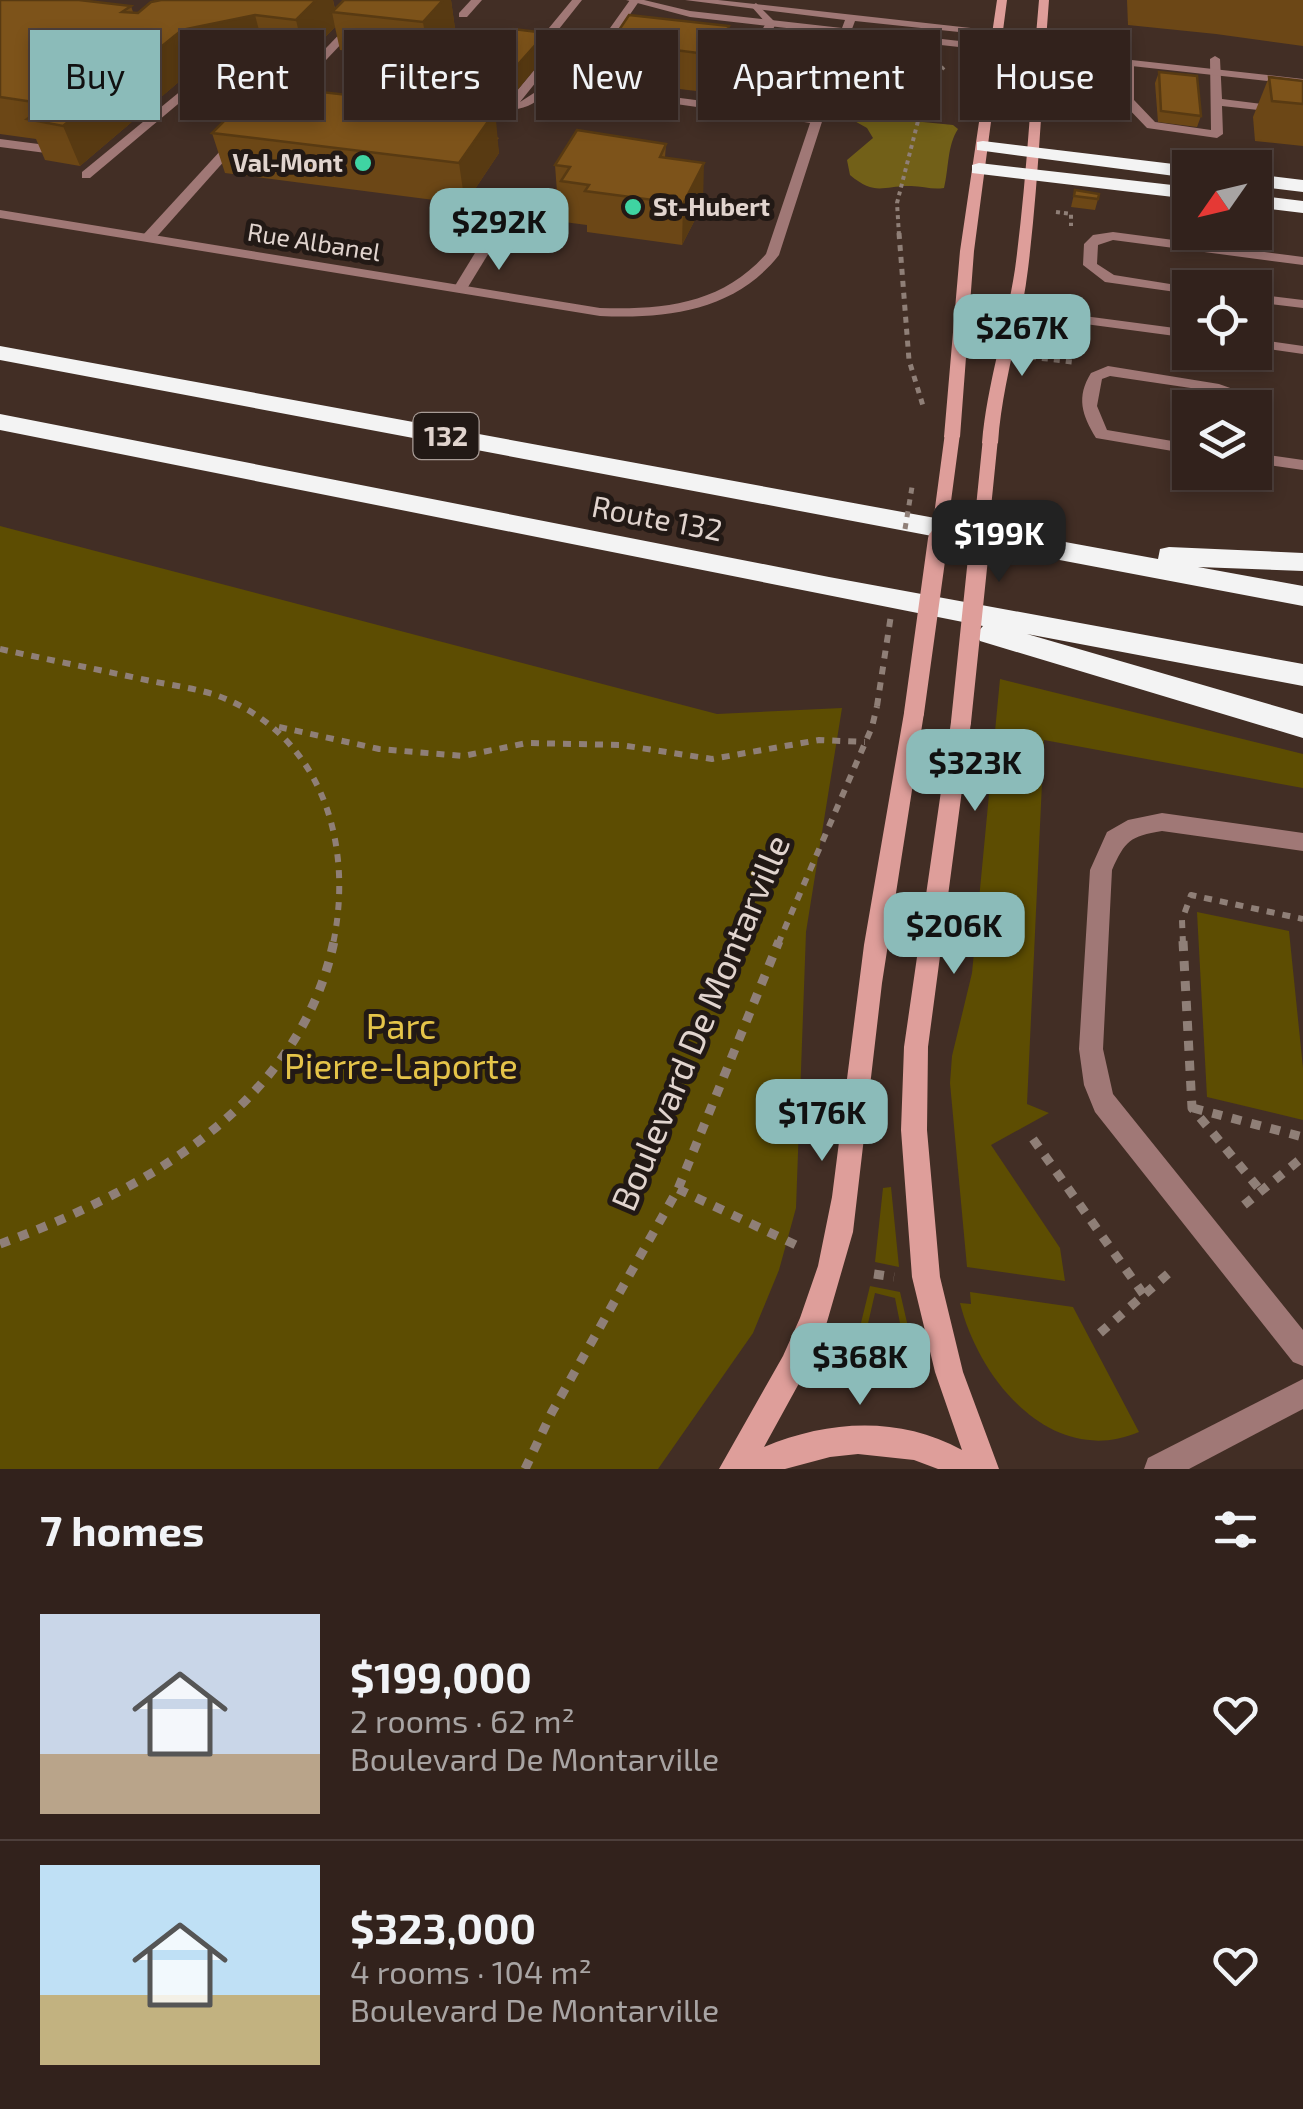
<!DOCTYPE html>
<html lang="en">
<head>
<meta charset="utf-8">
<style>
  :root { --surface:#32221c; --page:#3d2f29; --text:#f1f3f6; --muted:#a8a4a3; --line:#4d3f3b; --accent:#8bbbb9 }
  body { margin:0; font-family:"Exo 2",sans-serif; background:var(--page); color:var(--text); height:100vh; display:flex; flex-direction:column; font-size:38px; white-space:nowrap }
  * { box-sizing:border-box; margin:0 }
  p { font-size:32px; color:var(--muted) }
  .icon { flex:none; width:55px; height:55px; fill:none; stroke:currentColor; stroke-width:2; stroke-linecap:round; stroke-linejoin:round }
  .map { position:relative; height:1469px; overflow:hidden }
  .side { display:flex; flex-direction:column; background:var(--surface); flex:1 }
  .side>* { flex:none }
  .banner { position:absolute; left:30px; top:30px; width:1245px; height:90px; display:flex; gap:20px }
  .needle { width:65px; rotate:236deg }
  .buttons { position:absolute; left:1172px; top:150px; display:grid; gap:20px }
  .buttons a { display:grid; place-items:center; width:100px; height:100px; border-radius:0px; background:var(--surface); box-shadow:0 5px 15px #0003,0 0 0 2px var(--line); font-size:50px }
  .price { position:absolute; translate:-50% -85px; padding:0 22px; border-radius:20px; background:var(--accent); color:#111; font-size:32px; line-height:65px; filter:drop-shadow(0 2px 5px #0008) }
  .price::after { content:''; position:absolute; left:50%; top:60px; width:30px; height:22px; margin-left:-15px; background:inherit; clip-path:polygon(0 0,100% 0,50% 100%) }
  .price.selected { background:#222; color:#fff }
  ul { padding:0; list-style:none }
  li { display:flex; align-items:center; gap:30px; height:250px; padding:0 40px }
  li+li { border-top:2px solid var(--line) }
  li span { display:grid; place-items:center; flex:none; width:280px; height:200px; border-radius:0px; color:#555 }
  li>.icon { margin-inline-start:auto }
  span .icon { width:120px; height:120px; fill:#fffc; stroke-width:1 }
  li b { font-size:42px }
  h2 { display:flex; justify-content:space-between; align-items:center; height:120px; padding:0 40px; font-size:42px }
  .chip { padding:0 35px; border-radius:0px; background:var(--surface); box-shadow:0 5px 15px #0003,0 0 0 2px var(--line); font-size:35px; line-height:90px }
  .chip.selected { background:var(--accent); color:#111 }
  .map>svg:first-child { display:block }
  .green { fill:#5d4d02; fill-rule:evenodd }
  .forest { fill:#726018 }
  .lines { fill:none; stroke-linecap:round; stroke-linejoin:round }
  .path-far3 { stroke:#8f7f77; stroke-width:4; stroke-dasharray:4 4; stroke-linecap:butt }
  .path-far2 { stroke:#8f7f77; stroke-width:5; stroke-dasharray:6 6; stroke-linecap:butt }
  .path-far1 { stroke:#8f7f77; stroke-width:6; stroke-dasharray:8 8; stroke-linecap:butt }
  .path { stroke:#8f7f77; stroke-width:9; stroke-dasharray:10 10; stroke-linecap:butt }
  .lane { fill:#a07876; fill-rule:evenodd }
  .street { fill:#a07876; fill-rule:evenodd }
  .secondary { fill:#de9e9a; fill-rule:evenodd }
  .highway { fill:#f3f3f3; fill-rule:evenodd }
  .path-bridge-far1 { stroke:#8f7f77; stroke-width:5; stroke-dasharray:6 6; stroke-linecap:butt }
  .path-bridge { stroke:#8f7f77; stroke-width:6; stroke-dasharray:8 8; stroke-linecap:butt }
  .secondary-bridge-far1 { stroke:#de9e9a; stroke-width:15 }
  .secondary-bridge { stroke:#de9e9a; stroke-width:20 }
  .wall { fill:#6c4716 }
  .shaded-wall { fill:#583a12 }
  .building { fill:#7d531a; stroke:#583a12; stroke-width:2.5 }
  .poi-dot { fill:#3fd4a2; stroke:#221915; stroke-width:4 }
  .labels { text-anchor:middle; stroke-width:10; stroke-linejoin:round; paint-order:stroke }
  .far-poi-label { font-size:25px; font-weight:bold; fill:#e1d4ce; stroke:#221915; text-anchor:end }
  .far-street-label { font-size:25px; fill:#e1d4ce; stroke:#221915 }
  .shield { fill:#221915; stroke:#a89c96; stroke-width:2.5 }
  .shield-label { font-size:28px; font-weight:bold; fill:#e1d4ce }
  .street-label { font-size:30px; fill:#e1d4ce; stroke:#221915 }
  .near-street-label { font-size:35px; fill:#e1d4ce; stroke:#221915 }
  .near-park-label { font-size:35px; fill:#e5c449; stroke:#221915 }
</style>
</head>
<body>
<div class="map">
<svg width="1303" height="1469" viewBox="0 0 1303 1469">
  <rect width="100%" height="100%" fill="#422e25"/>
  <g class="green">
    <polygon points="0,526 717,714 842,708 806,932 796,1208 779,1270 753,1333 658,1469 0,1469"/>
    <polygon points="1000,679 1303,754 1303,788 1044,740 1027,1104 1049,1113 991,1145 1060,1248 1065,1281 967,1267 950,1083 952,1056 972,973"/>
    <polygon points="1197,912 1289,931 1303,1068 1303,1120 1207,1097"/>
    <polygon points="891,1187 899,1267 875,1262 883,1188"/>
    <path d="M870 1286 900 1292 916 1362 911 1372 852 1360ZM875 1293 895 1298 908 1363 861 1354Z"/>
    <path d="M970 1292 1073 1307 1139 1432C1052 1469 979 1380 960 1303L971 1304Z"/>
  </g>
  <path class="forest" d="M871 83 887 97 910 98 914 104 913 121 953 125 958 129C947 146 949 168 944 188 932 190 923 186 911 186 884 185 876 197 850 175L847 160 873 138 867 128 842 114V109L853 99 849 85Z"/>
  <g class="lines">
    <g class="path-far3">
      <polyline points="912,65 928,82"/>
      <polyline points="1056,212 1071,214 1071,226"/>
      <polyline points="899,235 897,203 928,82 944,67"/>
    </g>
    <g class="path-far2">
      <polyline points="899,233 909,360 923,406"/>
      <polyline points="1030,357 1072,362"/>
    </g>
    <g class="path-far1">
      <path d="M0 649C50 660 100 670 151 681 175 686 203 689 226 699 323 740 354 846 333 944"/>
      <polyline points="279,727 379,749 463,756 527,743 621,745 712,759 819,740 865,742"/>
      <polyline points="778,944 872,727 877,706"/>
      <polyline points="1183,944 1182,920 1191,895 1303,919"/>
    </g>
    <g class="path">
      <polyline points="1183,941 1192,1108 1261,1191"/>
      <polyline points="1193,1108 1303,1137"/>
      <polyline points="1033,1139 1144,1295"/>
      <polyline points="678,1189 796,1245"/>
      <polyline points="1244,1205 1303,1157"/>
      <path d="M0 1244C144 1191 300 1104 334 941"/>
      <polyline points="874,1274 894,1277"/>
      <polyline points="1100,1333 1169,1273"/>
      <polyline points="525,1469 552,1412 678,1189 779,941"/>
    </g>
    <g class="lane">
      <polygon points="471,0 482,0 467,17 459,17 459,13"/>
      <path d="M572 0H582L555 34 575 52C540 104 534 119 468 105V101L472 100 507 103 545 57H553V61L520 102 537 91 564 53 544 34Z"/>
      <polygon points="630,0 640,0 615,36 620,37 625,46 606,77 627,85 621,88 593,79 615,46 612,41 581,85 726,104 750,52 699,43 704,40 753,46 766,23 751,6 756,3 776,23 737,106 818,116 824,120 818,124 570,89 568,87"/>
      <polygon points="353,20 362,22 309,78 301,78 301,74"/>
      <polygon points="1215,56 1220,59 1222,99 1303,109 1303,115 1222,106 1223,134 1217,138 1147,128 1124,104 1038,93 1032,90 1038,87 1122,97 1124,62 1129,59 1134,62 1134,100 1155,122 1211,130 1210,59"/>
      <polygon points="205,71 215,73 90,178 82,178 82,172"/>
      <polygon points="233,137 243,140 153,241 143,241 143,235"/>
      <polygon points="0,139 46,145 52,149 46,153 0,147"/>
      <polygon points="489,230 501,233 465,292 455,292 453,289"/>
      <polygon points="1113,232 1303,257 1303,265 1113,240 1098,245 1097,264 1114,275 1195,288 1190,288 1190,294 1105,282 1083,265 1084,244 1093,235"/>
      <polygon points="1255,294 1303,300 1303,308 1255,302"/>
      <polygon points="1016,307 1190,330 1190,338 1011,314 1009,311"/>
      <polygon points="1255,339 1303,346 1303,354 1255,347"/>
      <path d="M1108 366 1219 384 1233 389 1248 408H1232L1223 395 1211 391 1110 376 1102 379 1097 406 1107 430 1190 444V454L1096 438C1082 415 1076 397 1091 373Z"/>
      <polygon points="1255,453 1303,460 1303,470 1255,463"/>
      <path d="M1162 813 1303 833V851L1162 831C1130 836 1125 841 1112 870L1103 1049 1113 1094 1303 1330V1366L1293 1362 1095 1112 1084 1085 1079 1049 1090 870 1107 832 1128 820Z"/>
      <polygon points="1303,1379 1303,1409 1189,1469 1144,1469 1148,1458"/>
    </g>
    <path class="street" d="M626 0H644L690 11 842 28 845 20 685 0H718L1098 42 1103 45 1102 47 855 21 852 29 1303 79V85L850 35 779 255C735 311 667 319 600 316L0 218V210L600 308C663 310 722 304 766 254L840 34 690 17Z"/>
    <g class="secondary">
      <polygon points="997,0 1007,0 974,251 960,437 952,442 944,437 960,251"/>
      <path d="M1039 0H1049C1042 89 1039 180 1028 269 1021 328 1002 384 998 443L990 448 982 443C987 384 1006 328 1015 269 1027 180 1031 89 1039 0Z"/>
      <path d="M914 705 921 707 924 713 882 983 853 1232 827 1322 803 1376 764 1447C829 1420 899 1416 962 1450L935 1372 912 1277 901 1130 904 1047 951 722 954 716H968L971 722 928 1047 927 1130 940 1277 963 1372 999 1469H938L914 1460 858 1454 830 1457 785 1469H719L783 1356 800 1318 818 1266 832 1197 864 945 904 713 907 707Z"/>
    </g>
    <g class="highway">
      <polygon points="983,141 1190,166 1194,168 1190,168 1190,178 977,150 977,142"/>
      <polygon points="979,163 1190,187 1190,199 972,173 972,165"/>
      <polygon points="1255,174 1303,180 1303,192 1255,186"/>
      <polygon points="1255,195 1303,201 1303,213 1255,207"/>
      <polygon points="0,346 1158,559 1160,549 1169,547 1303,553 1303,571 1198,567 1303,586 1303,606 0,360"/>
      <polygon points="0,414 829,577 1303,664 1303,686 1027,634 1303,714 1303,738 980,641 976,634 983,626 0,430"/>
    </g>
    <polyline class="path-bridge-far1" points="905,529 912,487"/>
    <polyline class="path-bridge" points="877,706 891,615"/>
    <g class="secondary-bridge-far1">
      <polyline points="938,542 952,437"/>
      <polyline points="980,542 990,443"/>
    </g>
    <g class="secondary-bridge">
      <polyline points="914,713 938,539"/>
      <polyline points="961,722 980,539"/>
    </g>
  </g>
  <g class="wall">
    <polygon points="0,0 131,6 133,12 138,13 161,0 333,0 335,9 344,0 451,0 455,29 429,60 340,50 335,27 305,58 265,53 194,69 80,166 45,160 36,139 0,134"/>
    <polygon points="1127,0 1303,0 1303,46 1216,34 1128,25"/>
    <polygon points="729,26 727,64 713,93 612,81 611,42"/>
    <polygon points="547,54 509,100 497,98 495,80 491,79 488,59"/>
    <polygon points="1159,72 1201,116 1197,127 1158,122 1155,83"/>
    <polygon points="1269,77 1303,81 1303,146 1255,141 1253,117"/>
    <polygon points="367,79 499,138 497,140 499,153 465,204 225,173 212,133 363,97 361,86"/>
    <polygon points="666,144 665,157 703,204 682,245 587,232 587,225 564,222 563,207 558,206 555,165"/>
    <polygon points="1075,190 1098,199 1095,210 1071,207"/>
  </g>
  <g class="shaded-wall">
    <polygon points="316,0 333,0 335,12 332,12 335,27 305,58 296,20"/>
    <polygon points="443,0 451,0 455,29 429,60 423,22"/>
    <polygon points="255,15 265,53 194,69 80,166 63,126 182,30"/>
    <polygon points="729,26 727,64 713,93 714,55"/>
    <polygon points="546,33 547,54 509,100 506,78"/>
    <polygon points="494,98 499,153 465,204 459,163 484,112"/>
    <polygon points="704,163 703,204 682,245 683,204"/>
  </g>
  <g class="building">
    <polygon points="0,0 79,0 131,6 122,12 138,13 151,2 161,0 316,0 296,20 255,15 182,30 63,126 27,119 47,104 0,97"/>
    <polygon points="344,0 443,0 423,22 332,12"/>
    <polygon points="629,15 729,26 714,55 611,42"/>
    <polygon points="513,29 546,33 506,78 494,77 502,67 496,66 501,60 488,59"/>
    <polygon points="1159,72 1197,76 1201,116 1161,111"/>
    <polygon points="1269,77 1303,81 1303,104 1272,101"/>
    <polygon points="367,79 494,98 484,112 494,113 459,163 212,133 260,85 365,97 373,87 361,86"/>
    <polygon points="577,130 666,144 660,157 704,163 683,204 585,191 589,185 561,181 570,167 555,165"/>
    <polygon points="1075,190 1099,194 1098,199 1074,196"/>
  </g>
  <g class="poi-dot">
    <circle cx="363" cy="163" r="10"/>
    <circle cx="633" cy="207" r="10"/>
  </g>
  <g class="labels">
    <g class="far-poi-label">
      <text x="343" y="172">Val-Mont</text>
      <text x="653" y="216" text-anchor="start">St-Hubert</text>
    </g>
    <g class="far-street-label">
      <text transform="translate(314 242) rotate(9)" y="9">Rue Albanel</text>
    </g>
    <rect class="shield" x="413.5" y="413" width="65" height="46" rx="8"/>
    <g class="shield-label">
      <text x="446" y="446">132</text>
    </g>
    <g class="street-label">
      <text transform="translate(657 519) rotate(11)" y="10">Route 132</text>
    </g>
    <g class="near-street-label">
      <text transform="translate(701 1023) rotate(-67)" y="12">Boulevard De Montarville</text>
    </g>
    <g class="near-park-label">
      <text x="401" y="1039">Parc<tspan x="401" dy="40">Pierre-Laporte</tspan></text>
    </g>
  </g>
</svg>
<div class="buttons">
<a><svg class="needle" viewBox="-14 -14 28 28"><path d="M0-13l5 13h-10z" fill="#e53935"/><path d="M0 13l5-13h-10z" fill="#a8a4a3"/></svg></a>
<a><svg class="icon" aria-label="locate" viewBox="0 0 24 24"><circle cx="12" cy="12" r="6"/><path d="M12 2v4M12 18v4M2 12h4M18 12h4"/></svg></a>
<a><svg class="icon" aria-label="layers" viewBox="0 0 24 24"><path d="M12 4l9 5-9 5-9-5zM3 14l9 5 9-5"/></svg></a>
</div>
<b class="price" style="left:499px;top:273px">$292K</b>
<b class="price" style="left:1022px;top:379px">$267K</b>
<b class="price selected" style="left:999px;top:585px">$199K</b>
<b class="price" style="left:975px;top:814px">$323K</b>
<b class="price" style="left:954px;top:977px">$206K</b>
<b class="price" style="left:822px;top:1164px">$176K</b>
<b class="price" style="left:860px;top:1408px">$368K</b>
<div class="banner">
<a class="chip selected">Buy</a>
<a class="chip">Rent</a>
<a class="chip">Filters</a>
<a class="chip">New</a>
<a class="chip">Apartment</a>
<a class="chip">House</a>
</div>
</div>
<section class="side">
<h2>7 homes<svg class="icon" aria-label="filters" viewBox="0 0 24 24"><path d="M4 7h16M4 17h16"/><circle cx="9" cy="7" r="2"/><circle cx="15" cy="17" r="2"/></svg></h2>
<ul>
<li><span style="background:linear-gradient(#c9d6e8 70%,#b9a48a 0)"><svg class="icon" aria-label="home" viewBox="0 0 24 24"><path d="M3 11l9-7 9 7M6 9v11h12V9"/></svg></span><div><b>$199,000</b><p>2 rooms · 62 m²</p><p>Boulevard De Montarville</p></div><svg class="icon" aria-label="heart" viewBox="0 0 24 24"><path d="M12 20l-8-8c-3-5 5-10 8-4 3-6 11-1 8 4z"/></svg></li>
<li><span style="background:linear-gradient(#bfe0f5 65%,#c2b280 0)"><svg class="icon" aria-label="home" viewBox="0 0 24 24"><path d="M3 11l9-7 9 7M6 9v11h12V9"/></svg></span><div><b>$323,000</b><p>4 rooms · 104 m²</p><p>Boulevard De Montarville</p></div><svg class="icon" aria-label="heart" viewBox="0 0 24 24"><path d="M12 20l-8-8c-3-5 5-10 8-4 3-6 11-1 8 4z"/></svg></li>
</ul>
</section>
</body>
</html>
